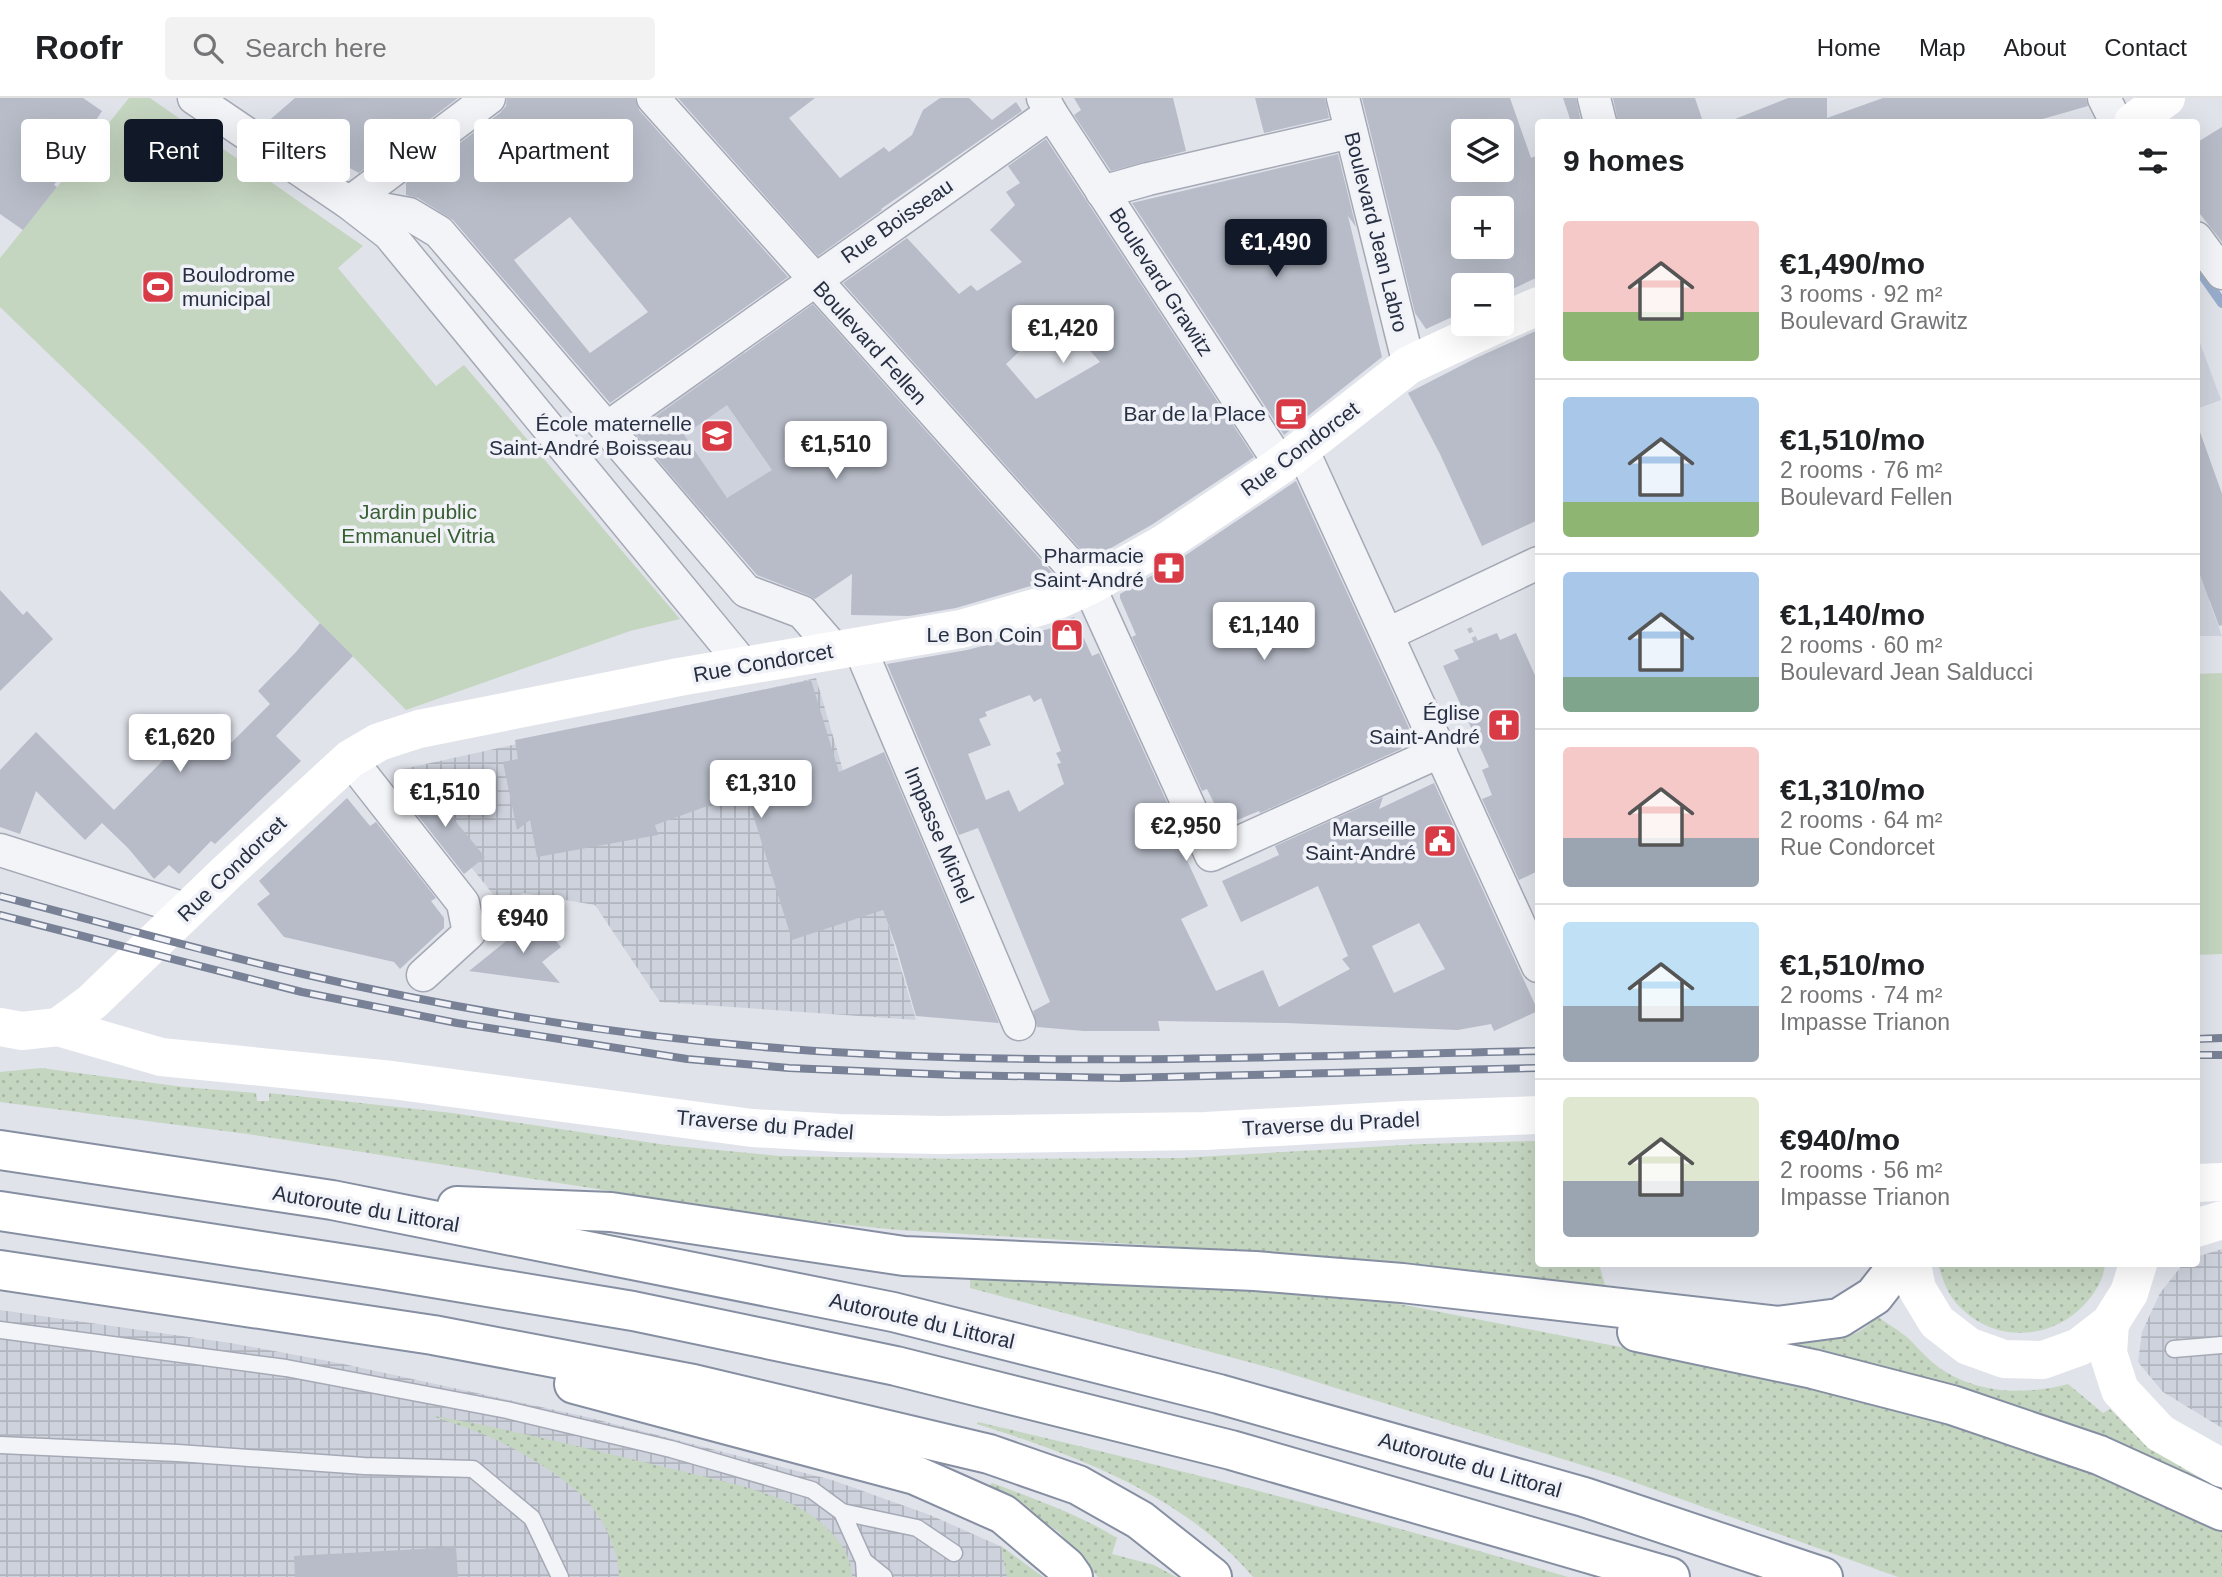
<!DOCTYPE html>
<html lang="en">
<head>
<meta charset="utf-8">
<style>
  :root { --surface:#fff; --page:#f2f2f2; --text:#202124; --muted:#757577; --line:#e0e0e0; --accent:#111827 }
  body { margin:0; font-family:Arial,sans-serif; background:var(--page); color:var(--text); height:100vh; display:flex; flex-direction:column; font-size:26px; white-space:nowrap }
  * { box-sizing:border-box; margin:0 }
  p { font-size:23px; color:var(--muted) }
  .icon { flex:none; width:38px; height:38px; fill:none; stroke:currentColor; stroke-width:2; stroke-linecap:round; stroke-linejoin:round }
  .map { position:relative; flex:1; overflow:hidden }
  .panel { position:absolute; left:1535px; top:21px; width:665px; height:1148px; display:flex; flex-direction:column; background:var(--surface); border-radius:7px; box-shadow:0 7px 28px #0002 }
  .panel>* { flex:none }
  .guide { position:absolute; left:21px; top:21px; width:665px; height:63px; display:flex; gap:14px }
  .buttons { position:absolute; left:1451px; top:21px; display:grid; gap:14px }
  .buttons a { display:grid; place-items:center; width:63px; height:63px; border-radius:7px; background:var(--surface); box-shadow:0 7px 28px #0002; font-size:35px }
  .price { position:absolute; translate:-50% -60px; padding:0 16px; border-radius:7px; background:#fff; color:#222; font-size:23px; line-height:46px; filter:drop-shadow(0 2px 4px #0008) }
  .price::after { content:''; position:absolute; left:50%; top:42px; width:21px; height:16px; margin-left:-10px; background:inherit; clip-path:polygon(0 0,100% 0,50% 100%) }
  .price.on { background:var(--accent); color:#fff }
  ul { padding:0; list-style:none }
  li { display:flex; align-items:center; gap:21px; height:175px; padding:0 28px }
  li+li { border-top:2px solid var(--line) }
  li span { display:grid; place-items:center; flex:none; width:196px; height:140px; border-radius:7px; color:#555 }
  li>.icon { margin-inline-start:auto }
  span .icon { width:84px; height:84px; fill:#fffc; stroke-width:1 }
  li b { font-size:30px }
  h2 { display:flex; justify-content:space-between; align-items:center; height:84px; padding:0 28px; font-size:30px }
  .tag { padding:0 24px; border-radius:7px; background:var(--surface); box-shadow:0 7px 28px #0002; font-size:24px; line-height:63px }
  .tag.on { background:var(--accent); color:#fff }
  header { display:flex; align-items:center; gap:42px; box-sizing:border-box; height:98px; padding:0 35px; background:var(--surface); border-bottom:2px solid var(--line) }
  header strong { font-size:33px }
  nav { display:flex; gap:38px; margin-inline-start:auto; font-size:24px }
  .search { width:490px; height:63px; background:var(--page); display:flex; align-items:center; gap:18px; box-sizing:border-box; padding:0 24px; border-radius:7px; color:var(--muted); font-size:26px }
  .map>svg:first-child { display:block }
  .built { fill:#ced2dc }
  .industrial { fill:url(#industrial-grid) }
  .grass { fill:url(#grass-dots) }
  .garden { fill:#c4d5c0 }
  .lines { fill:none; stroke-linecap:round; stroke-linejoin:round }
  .stream { stroke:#98adcd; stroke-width:10 }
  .building { fill:#b7bcc8; fill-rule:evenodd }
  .lane-casing { stroke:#a5a9b5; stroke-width:19 }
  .street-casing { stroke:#a5a9b5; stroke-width:35 }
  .highway-casing { stroke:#868fa2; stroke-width:42 }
  .path { stroke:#bec1c9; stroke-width:4.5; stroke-dasharray:5 5; stroke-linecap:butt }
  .lane { stroke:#f3f4f8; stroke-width:16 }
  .street { stroke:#f3f4f8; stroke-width:32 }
  .secondary { stroke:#fff; stroke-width:38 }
  .highway { stroke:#fff; stroke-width:38 }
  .rail-casing { stroke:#788195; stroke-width:8 }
  .rail { stroke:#f0f2f7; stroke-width:5; stroke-dasharray:16; stroke-linecap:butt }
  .labels { text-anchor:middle; stroke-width:7; stroke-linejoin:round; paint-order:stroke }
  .street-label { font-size:21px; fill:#272f43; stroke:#f0f2f7 }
  .poi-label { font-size:21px; fill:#272f43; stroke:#f0f2f7; text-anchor:end }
  .park-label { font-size:21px; fill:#386033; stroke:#f0f2f7 }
</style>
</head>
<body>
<header>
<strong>Roofr</strong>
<div class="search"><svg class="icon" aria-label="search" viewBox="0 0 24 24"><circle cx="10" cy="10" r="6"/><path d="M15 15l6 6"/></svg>Search here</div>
<nav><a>Home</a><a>Map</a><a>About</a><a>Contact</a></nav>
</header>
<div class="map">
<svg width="2222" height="1479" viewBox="0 0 2222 1479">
  <defs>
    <pattern id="industrial-grid" width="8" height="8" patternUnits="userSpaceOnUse" patternTransform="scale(1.75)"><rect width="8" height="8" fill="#ced2dc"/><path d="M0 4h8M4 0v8" fill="none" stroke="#b1b5be"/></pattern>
    <pattern id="grass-dots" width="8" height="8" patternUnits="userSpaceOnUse" patternTransform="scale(1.75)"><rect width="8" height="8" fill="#c4d5c0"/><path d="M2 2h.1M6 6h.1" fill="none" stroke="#a8b7a6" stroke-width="1.8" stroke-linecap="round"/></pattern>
  </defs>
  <rect width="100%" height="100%" fill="#e0e3ea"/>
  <g class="built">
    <polygon points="2196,234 2221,302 2196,311"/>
    <polygon points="741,250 809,346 699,423 653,359 625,330"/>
    <polygon points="2196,325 2222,396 2222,498 2209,503 2222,538 2196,538"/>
  </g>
  <g class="industrial">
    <polygon points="816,580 916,922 660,904 595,807 524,795 500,805 394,673"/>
    <polygon points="2222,1151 2222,1330 2163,1294 2138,1264 2142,1234 2160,1195 2183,1166 2196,1166 2196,1159"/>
    <polygon points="0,1212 231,1245 339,1265 587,1319 832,1382 930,1417 1000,1448 1043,1479 0,1479"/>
  </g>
  <g class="grass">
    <polygon points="41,970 183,989 256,995 257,1003 269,1003 269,995 452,1015 666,1047 779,1058 960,1061 1181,1060 1422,1046 1538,1043 1538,1166 1599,1166 1607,1194 1312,1157 899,1132 782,1120 248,1036 0,1004 0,974"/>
    <path d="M1938 1166H2105C2104 1181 2094 1197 2083 1208 2051 1241 1998 1245 1963 1212 1949 1200 1943 1183 1938 1166Z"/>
    <polygon points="970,1179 1234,1191 1394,1205 1687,1262 1845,1290 2013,1338 2222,1428 2222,1479 1898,1479 1617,1378 1275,1271 970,1190"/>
    <path d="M1878 1219C1888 1226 1900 1233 1909 1241 1917 1249 1924 1257 1932 1264 1970 1296 2023 1298 2068 1286L2103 1315 2110 1311 2136 1337 2173 1364 2219 1391 1745 1239C1778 1242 1831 1250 1860 1233 1867 1229 1872 1223 1878 1219Z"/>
    <path d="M429 1317C504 1330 578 1348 652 1366 698 1378 747 1386 790 1405 818 1418 852 1447 852 1479H619C619 1454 605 1424 589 1405 569 1380 510 1346 480 1335 463 1328 446 1323 429 1317Z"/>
    <path d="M978 1324C1176 1370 1373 1421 1568 1479H1253C1184 1397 1076 1357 977 1326Z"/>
    <path d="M992 1385C1035 1401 1078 1416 1117 1440L1112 1456 1154 1467 1176 1479H1098L1059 1434 1018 1406 989 1388Z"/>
    <polygon points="1001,1448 1043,1479 1007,1479"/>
  </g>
  <g class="garden">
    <polygon points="129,0 150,0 363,148 338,170 436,288 464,267 680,521 630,533 406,612 143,347 0,209 0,160"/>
    <polygon points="2222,575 2222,856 2196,857 2196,576"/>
  </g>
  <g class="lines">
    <polyline class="stream" points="2196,168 2222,205"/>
  </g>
  <g class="building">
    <polygon points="0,0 83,0 102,13 54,87 57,89 23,132 0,116"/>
    <polygon points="295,0 458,0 359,75 308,48 304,52 291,41 265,26"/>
    <path d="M507 0H635L639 12 788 179 610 305 453 122 418 100 406 97V85L500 15 506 8ZM570 119 648 214 590 255 514 162Z"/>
    <polygon points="678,0 815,0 789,20 840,80 884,49 889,54 912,37 923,12 940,0 969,0 992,22 1016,4 1022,13 881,111 882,112 818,158"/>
    <polygon points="1074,0 1173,0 1186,53 1111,73 1074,17 1081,12"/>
    <polygon points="1255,0 1325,0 1329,20 1264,35"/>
    <path d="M1362 0H1510L1531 60 1538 57V179L1502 196V187H1463V214L1426 231 1415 215ZM1463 33H1502V72H1463ZM1463 110H1502V149H1463Z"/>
    <polygon points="1563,0 1576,0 1581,24 1571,24"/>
    <polygon points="1613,0 1695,0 1703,24 1618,24"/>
    <polygon points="1788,0 1827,0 1827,20 1883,0 2086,0 2088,8 2032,24 1730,24 1730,23"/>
    <polygon points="2222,29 2222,144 2196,111 2196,45"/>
    <path d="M1046 41 1254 359 1153 426 1090 462 843 185 907 140 959 196 971 187 977 193 1022 164 990 132 1015 107 1006 94 1020 85 1008 68ZM1057 215 1100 264 1036 301 1006 266 1021 252 1015 244Z"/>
    <polygon points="1338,56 1356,129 1348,118 1382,259 1284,337 1132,105"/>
    <path d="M813 206 1056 479 1041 485 956 510 909 518 851 517 852 476 815 501 808 497 757 477 634 334ZM727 307 772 372 727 400 684 337Z"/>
    <polygon points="1538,232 1538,422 1482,448 1440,356 1408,295 1474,261"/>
    <polygon points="2200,334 2222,396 2222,527 2219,528 2196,466 2196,335"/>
    <polygon points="1296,383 1409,630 1401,651 1260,715 1259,713 1225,727 1207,691 1202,693 1132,539 1136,537 1120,500 1120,496 1177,463"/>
    <polygon points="0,492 23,517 27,513 53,541 0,593"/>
    <path d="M1074 519 1092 558 1099 555 1169 709 1164 712 1208 808 1181 821 1216 893 1263 872 1279 909 1350 871 1342 861 1348 858 1318 788 1241 824 1222 783 1279 757 1275 748 1383 699 1379 711 1434 685 1538 913 1494 933 1491 926 1458 932 1286 925 1158 923 1160 933H1084L1037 929 1033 913 1050 904 991 761 978 730 959 737 887 566 967 552 1056 529 1055 527ZM1030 597 1034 604 1041 600 1061 653 1056 655 1061 665 1057 666 1064 686 1019 714 1009 692 986 702 968 656 991 647 979 621 987 618 985 614ZM1419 825 1445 871 1394 895 1372 848Z"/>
    <polygon points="320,525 353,558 276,638 301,663 215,746 211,743 179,776 169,767 154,781 128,750 102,725 85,742 36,693 20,736 0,729 0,672 36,634 114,712 193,632 219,657 270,606 258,593 296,554"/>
    <polygon points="1497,535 1500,542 1516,535 1538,584 1538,773 1519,782 1482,701 1492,697 1482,672 1489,669 1443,568 1459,561 1454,552"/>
    <polygon points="811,582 839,674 884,654 999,925 916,918 896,848 883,812 792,842 746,694 655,727 658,737 537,759 530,722 517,732 503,664 518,661 515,642"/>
    <polygon points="424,685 485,759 464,776 405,701"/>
    <polygon points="347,700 370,728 376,724 436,800 431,803 444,820 444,830 400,871 394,864 284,839 257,806 270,796 259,783"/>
    <polygon points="536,819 561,849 542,864 560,885 469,873"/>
    <polygon points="456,1449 458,1479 295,1479 294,1458"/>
  </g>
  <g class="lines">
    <defs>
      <g id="lane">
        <polyline points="0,1232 286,1270 507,1312 671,1351 812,1392 842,1414 864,1463 865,1479"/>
        <polyline points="2174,1251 2222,1247"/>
        <polyline points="0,1347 178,1355 364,1368 473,1371 532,1420 560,1479"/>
        <polyline points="842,1414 917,1430 954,1455"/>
        <polyline points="864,1463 884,1479"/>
      </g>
      <g id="street">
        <polyline points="194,0 349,105 389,136 745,569"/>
        <polyline points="653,0 1089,488 1211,757 1441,653"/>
        <polyline points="1043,0 1051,15 1281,367"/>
        <polyline points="1343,0 1409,267"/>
        <polyline points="1594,0 1600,24"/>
        <polyline points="2104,0 2116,24"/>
        <polyline points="1102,94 1148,81 1351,34"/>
        <polyline points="349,105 489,0"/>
        <polyline points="354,106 409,116 439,134 746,493 802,514 835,552"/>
        <polyline points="2196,140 2222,175"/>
        <polyline points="607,330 1051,15"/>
        <polyline points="1302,351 1538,868"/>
        <polyline points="1388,536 1538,465"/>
        <polyline points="859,548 1019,926"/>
        <polyline points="350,661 463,805 469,835 423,877"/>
        <polyline points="0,752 188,812"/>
      </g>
      <g id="highway">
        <polyline points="0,1052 332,1102 893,1214 1219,1296 1584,1399 1823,1479"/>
        <polyline points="457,1108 611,1114 904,1158 1255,1173 1402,1185 1778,1228 1839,1220 1874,1198 1899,1166"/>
        <polyline points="0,1113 379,1171 633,1213 896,1268 1231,1352 1670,1479"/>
        <polyline points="0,1172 433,1237 693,1286 989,1356 1078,1387 1140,1422 1212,1479"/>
        <polyline points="1637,1234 1813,1271 1952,1307 2099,1357 2222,1413"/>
        <polyline points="574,1286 915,1377 1003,1416 1066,1469 1073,1479"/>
      </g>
    </defs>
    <use href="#lane" class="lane-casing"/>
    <use href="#street" class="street-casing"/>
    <use href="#highway" class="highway-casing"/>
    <polyline class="path" points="1469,530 1476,544"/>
    <use href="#lane" class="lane"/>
    <use href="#street" class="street"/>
    <g class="secondary">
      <polyline points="2133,24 2166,0"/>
      <polyline points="1502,224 1538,208"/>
      <polyline points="0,929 22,933 58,929 161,959 392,982 752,1030 840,1035 941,1037 1205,1033 1405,1022 1538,1017"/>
      <polyline points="58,929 92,904 226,775 350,661 379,644 419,631 679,579 961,531 1049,506 1089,488 1165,445 1281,367 1409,267 1497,226"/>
      <polyline points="2196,1085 2222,1084"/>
      <polyline points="2196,1130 2222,1122"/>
      <polyline points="1912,1166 1917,1191 1937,1224 1968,1248 2004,1261 2043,1262 2079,1249 2110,1225 2129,1195 2138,1166"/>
      <polyline points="2110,1225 2108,1255 2120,1292 2160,1335 2222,1370"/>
    </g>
    <use href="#highway" class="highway"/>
    <defs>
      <g id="rail">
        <path d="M0 798C101 824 201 853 303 876 462 913 626 939 789 951 1038 970 1289 958 1538 953"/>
        <polyline points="0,817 302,894 457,925 687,961 789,970 955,977 1122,980 1538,970"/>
        <polyline points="2196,941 2222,940"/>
        <polyline points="2196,957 2222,957"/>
      </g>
    </defs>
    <use href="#rail" class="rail-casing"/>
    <use href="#rail" class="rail"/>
  </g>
  <defs>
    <symbol id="stadium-square" viewBox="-11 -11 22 22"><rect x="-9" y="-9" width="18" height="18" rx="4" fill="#d93b46" stroke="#f0f2f7"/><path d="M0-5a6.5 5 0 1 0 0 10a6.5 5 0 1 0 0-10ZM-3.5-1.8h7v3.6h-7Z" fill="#fff"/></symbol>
    <symbol id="cafe-square" viewBox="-11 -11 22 22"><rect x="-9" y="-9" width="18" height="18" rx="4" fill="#d93b46" stroke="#f0f2f7"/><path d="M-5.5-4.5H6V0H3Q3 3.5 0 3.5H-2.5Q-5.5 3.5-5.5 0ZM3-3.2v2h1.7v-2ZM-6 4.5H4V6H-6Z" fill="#fff"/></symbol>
    <symbol id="school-square" viewBox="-11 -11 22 22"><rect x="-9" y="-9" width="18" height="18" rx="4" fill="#d93b46" stroke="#f0f2f7"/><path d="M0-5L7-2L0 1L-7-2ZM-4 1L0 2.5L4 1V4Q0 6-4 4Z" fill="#fff"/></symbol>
    <symbol id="pharmacy-square" viewBox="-11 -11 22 22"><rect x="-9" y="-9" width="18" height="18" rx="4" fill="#d93b46" stroke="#f0f2f7"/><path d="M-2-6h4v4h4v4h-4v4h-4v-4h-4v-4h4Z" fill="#fff"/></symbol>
    <symbol id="shop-square" viewBox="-11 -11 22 22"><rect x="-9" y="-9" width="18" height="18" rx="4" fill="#d93b46" stroke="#f0f2f7"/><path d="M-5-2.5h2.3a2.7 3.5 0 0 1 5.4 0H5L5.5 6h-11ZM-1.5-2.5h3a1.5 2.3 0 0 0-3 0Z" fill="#fff"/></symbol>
    <symbol id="church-square" viewBox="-11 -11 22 22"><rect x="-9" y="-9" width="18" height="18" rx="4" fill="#d93b46" stroke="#f0f2f7"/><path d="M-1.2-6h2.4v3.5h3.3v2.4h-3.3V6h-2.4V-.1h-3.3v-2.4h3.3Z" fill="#fff"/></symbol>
    <symbol id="civic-square" viewBox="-11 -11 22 22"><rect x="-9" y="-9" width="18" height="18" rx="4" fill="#d93b46" stroke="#f0f2f7"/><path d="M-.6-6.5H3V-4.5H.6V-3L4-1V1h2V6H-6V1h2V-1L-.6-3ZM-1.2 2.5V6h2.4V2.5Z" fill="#fff"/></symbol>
  </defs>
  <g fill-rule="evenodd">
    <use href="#stadium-square" x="139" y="170" width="38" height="38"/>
    <use href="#cafe-square" x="1272" y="297" width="38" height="38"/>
    <use href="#school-square" x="698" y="319" width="38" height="38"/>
    <use href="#pharmacy-square" x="1150" y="451" width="38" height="38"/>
    <use href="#shop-square" x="1048" y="518" width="38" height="38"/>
    <use href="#church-square" x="1485" y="608" width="38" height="38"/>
    <use href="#civic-square" x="1421" y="724" width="38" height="38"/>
  </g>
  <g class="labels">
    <g class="street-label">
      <text transform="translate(897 123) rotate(-35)" y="7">Rue Boisseau</text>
      <text transform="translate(1376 134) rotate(76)" y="7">Boulevard Jean Labro</text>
      <text transform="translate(1161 184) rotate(57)" y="7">Boulevard Grawitz</text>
      <text transform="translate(870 245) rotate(48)" y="7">Boulevard Fellen</text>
      <text transform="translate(1300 351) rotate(-37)" y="7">Rue Condorcet</text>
      <text transform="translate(763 565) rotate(-10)" y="7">Rue Condorcet</text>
      <text transform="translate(939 737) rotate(67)" y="7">Impasse Michel</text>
      <text transform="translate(232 771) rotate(-44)" y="7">Rue Condorcet</text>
      <text transform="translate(1331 1026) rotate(-3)" y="7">Traverse du Pradel</text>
      <text transform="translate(765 1027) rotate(5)" y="7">Traverse du Pradel</text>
      <text transform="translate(366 1111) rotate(10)" y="7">Autoroute du Littoral</text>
      <text transform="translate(922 1223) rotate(13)" y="7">Autoroute du Littoral</text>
      <text transform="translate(1470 1367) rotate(16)" y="7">Autoroute du Littoral</text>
    </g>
    <g class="poi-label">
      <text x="182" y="184" text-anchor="start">Boulodrome<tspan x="182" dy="24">municipal</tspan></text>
      <text x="1266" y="323">Bar de la Place</text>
      <text x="692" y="333">École maternelle<tspan x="692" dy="24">Saint-André Boisseau</tspan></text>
      <text x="1144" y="465">Pharmacie<tspan x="1144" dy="24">Saint-André</tspan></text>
      <text x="1042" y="544">Le Bon Coin</text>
      <text x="1480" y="622">Église<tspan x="1480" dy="24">Saint-André</tspan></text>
      <text x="1416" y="738">Marseille<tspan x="1416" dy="24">Saint-André</tspan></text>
    </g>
    <g class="park-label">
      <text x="418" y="421">Jardin public<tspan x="418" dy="24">Emmanuel Vitria</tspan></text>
    </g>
  </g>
</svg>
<div class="buttons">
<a><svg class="icon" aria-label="layers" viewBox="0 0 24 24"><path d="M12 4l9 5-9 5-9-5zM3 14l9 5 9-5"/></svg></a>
<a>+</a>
<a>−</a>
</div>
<b class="price on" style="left:1276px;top:181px">€1,490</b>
<b class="price" style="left:1063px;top:267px">€1,420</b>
<b class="price" style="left:836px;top:383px">€1,510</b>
<b class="price" style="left:1264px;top:564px">€1,140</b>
<b class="price" style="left:180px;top:676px">€1,620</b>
<b class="price" style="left:761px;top:722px">€1,310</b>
<b class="price" style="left:445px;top:731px">€1,510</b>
<b class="price" style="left:1186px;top:765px">€2,950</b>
<b class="price" style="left:523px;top:857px">€940</b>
<div class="guide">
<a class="tag">Buy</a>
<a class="tag on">Rent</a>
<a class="tag">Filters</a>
<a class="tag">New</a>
<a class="tag">Apartment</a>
</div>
<section class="panel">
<h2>9 homes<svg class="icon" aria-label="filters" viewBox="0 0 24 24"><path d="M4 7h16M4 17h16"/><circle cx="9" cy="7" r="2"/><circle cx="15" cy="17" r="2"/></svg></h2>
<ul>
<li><span style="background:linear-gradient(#f6c9c9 65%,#8fb573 0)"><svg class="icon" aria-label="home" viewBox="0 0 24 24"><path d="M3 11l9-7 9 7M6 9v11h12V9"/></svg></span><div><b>€1,490/mo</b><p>3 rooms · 92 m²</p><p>Boulevard Grawitz</p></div></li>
<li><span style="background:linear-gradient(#a9c7e8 75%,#8fb573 0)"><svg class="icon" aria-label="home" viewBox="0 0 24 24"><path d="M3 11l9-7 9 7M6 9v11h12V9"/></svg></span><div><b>€1,510/mo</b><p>2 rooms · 76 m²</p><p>Boulevard Fellen</p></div></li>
<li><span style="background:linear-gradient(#a9c7e8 75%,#7fa58c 0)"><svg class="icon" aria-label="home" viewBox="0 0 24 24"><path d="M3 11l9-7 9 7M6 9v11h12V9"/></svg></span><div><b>€1,140/mo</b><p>2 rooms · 60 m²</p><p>Boulevard Jean Salducci</p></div></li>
<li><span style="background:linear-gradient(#f6c9c9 65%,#9aa5b1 0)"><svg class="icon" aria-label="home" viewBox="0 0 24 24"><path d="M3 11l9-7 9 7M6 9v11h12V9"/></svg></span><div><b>€1,310/mo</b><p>2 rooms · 64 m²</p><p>Rue Condorcet</p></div></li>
<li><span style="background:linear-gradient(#bfe0f5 60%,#9aa5b1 0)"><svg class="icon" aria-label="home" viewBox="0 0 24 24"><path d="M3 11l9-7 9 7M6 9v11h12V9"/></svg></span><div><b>€1,510/mo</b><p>2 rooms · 74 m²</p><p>Impasse Trianon</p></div></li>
<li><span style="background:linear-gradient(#dfe7d0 60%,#9aa5b1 0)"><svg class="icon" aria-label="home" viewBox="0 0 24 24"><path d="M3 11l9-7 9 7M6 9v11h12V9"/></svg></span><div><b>€940/mo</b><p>2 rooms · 56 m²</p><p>Impasse Trianon</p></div></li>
</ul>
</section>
</div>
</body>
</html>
